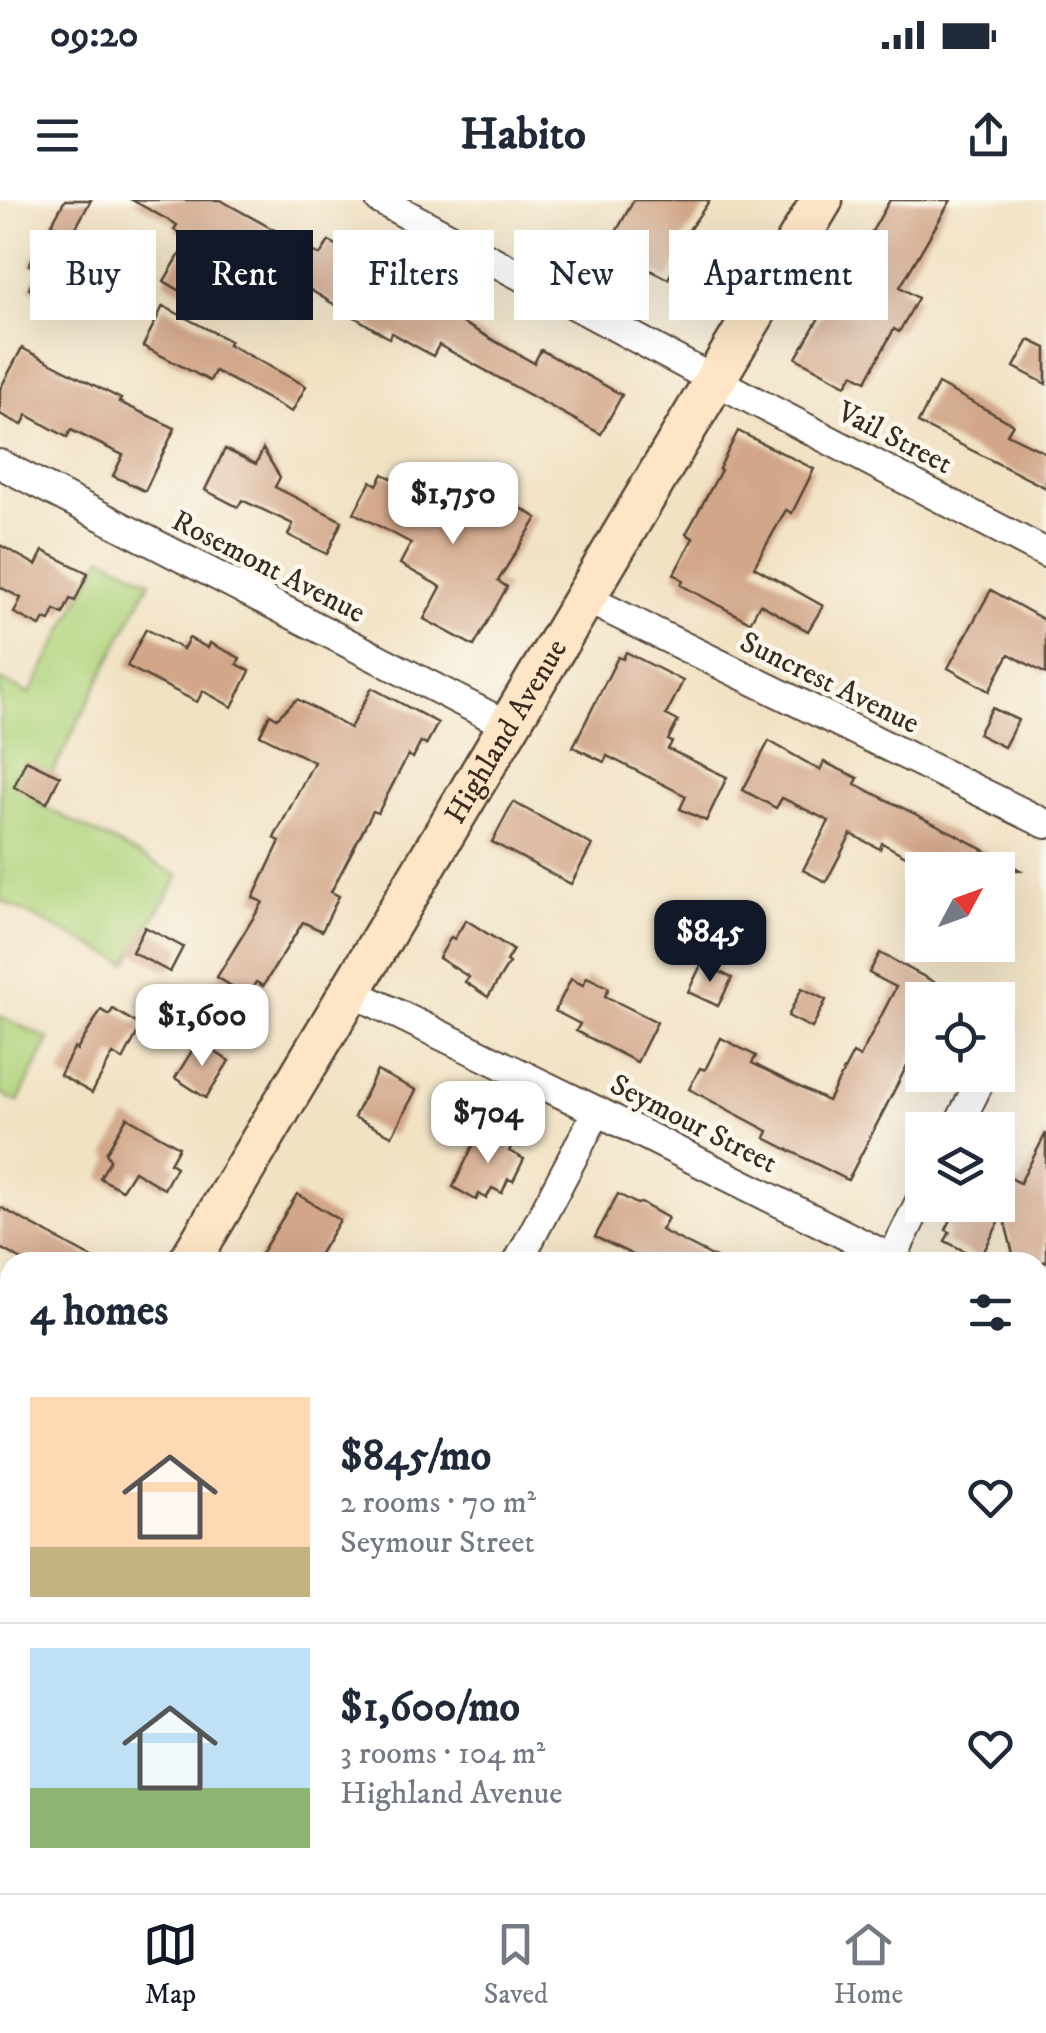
<!DOCTYPE html>
<html lang="en">
<head>
<meta charset="utf-8">
<style>
  :root { --surface:#fff; --page:#f2f2f3; --text:#1f2937; --muted:#747a83; --line:#e0e1e3; --accent:#111827 }
  body { margin:0; font-family:"IM FELL DW Pica",serif; background:var(--page); color:var(--text); height:100vh; display:flex; flex-direction:column; font-size:38px; white-space:nowrap }
  * { box-sizing:border-box; margin:0 }
  p { font-size:32px; color:var(--muted) }
  .icon { flex:none; width:55px; height:55px; fill:none; stroke:currentColor; stroke-width:2; stroke-linecap:round; stroke-linejoin:round }
  .map { position:relative; flex:1; overflow:hidden }
  .details { position:absolute; left:0px; top:1052px; width:1048px; height:642px; display:flex; flex-direction:column; background:var(--surface); border-radius:30px 30px 0 0; box-shadow:0 10px 40px #0002 }
  .details>* { flex:none }
  .hud { position:absolute; left:30px; top:30px; width:988px; height:90px; display:flex; gap:20px }
  .needle { width:65px; rotate:49deg }
  .buttons { position:absolute; left:905px; top:652px; display:grid; gap:20px }
  .buttons a { display:grid; place-items:center; width:110px; height:110px; border-radius:0px; background:var(--surface); box-shadow:0 10px 40px #0002; font-size:50px }
  .price { position:absolute; translate:-50% -85px; padding:0 22px; border-radius:20px; background:#fff; color:#222; font-size:32px; line-height:65px; filter:drop-shadow(0 2px 5px #0008) }
  .price::after { content:''; position:absolute; left:50%; top:60px; width:30px; height:22px; margin-left:-15px; background:inherit; clip-path:polygon(0 0,100% 0,50% 100%) }
  .price.current { background:var(--accent); color:#fff }
  ul { padding:0; list-style:none }
  li { display:flex; align-items:center; gap:30px; height:250px; padding:0 30px }
  li+li { border-top:2px solid var(--line) }
  li span { display:grid; place-items:center; flex:none; width:280px; height:200px; border-radius:0px; color:#555 }
  li>.icon { margin-inline-start:auto }
  span .icon { width:120px; height:120px; fill:#fffc; stroke-width:1 }
  li b { font-size:42px }
  h2 { display:flex; justify-content:space-between; align-items:center; height:120px; padding:0 30px; font-size:42px }
  .tag { padding:0 35px; border-radius:0px; background:var(--surface); box-shadow:0 10px 40px #0002; font-size:35px; line-height:90px }
  .tag.current { background:var(--accent); color:#fff }
  .status { display:flex; justify-content:space-between; align-items:center; height:70px; padding:0 50px; background:var(--surface); direction:ltr }
  .status svg { height:28px; fill:currentColor }
  header { display:flex; justify-content:space-between; align-items:center; height:130px; padding:0 30px; background:var(--surface); font-size:45px; font-weight:800 }
  .tabs { display:flex; justify-content:space-around; align-items:center; height:140px; border-top:2px solid var(--line); background:var(--surface); font-size:28px; color:var(--muted) }
  .tabs a { display:grid; justify-items:center; gap:5px }
  .tabs .current { color:var(--accent) }
  .map>svg:first-child { display:block }
  .green { fill:#b0d47d; stroke:#767f4e; stroke-width:2.5 }
  .building { fill:#d2a689 }
  .lines { fill:none; stroke-linecap:round; stroke-linejoin:round }
  .minor-casing { stroke:#564637; stroke-width:32 }
  .secondary-casing { stroke:#564637; stroke-width:45 }
  .minor { stroke:#fff; stroke-width:28 }
  .secondary { stroke:#fde5c5; stroke-width:40 }
  .labels { text-anchor:middle; stroke-width:9; stroke-linejoin:round; paint-order:stroke }
  .street-label { font-size:30px; fill:#3b2a1e; stroke:#fbf7ec }
</style>
</head>
<body>
<div class="status"><b>09:20</b><svg viewBox="0 0 49 12"><path d="M0 12V9h3v3zM5 12V6h3v6zM10 12V3h3v9zM15 12V0h3v12zM26 1h20v11H26zM47 4h2v5h-2z"/></svg></div>
<header><svg class="icon" aria-label="menu" viewBox="0 0 24 24"><path d="M4 6h16M4 12h16M4 18h16"/></svg>Habito<svg class="icon" aria-label="share" viewBox="0 0 24 24"><path d="M12 15V3M7 8l5-5 5 5M5 13v7h14v-7"/></svg></header>
<div class="map">
<svg width="1046" height="1693" viewBox="0 0 1046 1693">
  <rect width="100%" height="100%" fill="#fbf7ec"/>
  <filter id="ink" filterUnits="userSpaceOnUse"><feTurbulence type="fractalNoise" baseFrequency=".01" numOctaves="2"/><feDisplacementMap in="SourceGraphic" scale="20" xChannelSelector="R" yChannelSelector="G"/><feConvolveMatrix kernelMatrix="1 2 1 2 8 2 1 2 1" color-interpolation-filters="sRGB"/></filter>
  <filter id="wash" filterUnits="userSpaceOnUse"><feTurbulence type="fractalNoise" baseFrequency=".0048" numOctaves="4" result="noise"/><feDisplacementMap in="SourceGraphic" scale="40" xChannelSelector="R" yChannelSelector="G"/><feGaussianBlur stdDeviation="2.25" result="paint"/><feColorMatrix in="noise" values="0 0 0 0 0 0 0 0 0 0 0 0 0 0 0 0 0 1.4 0 .05"/><feComposite in="paint" operator="in"/></filter>
  <g filter="url(#wash)">
    <rect width="100%" height="100%" fill="#f1e2c4"/>
    <g class="green">
      <polygon points="102,356 150,381 37,603 179,676 127,763 0,700 0,480 30,494"/>
      <polygon points="0,816 49,839 18,902 0,893"/>
    </g>
    <g id="blocks">
      <g class="building">
        <polygon points="65,0 91,0 69,40 76,45 62,66 76,73 61,105 29,89 38,69 29,65"/>
        <polygon points="132,0 220,0 320,55 329,41 342,48 344,44 366,58 358,70 367,76 358,92 400,116 413,95 534,163 541,150 622,195 601,234 439,145 433,156 392,133 389,138 286,75 283,81 213,42 184,93 164,81 189,39 174,30 177,25"/>
        <polygon points="634,0 710,0 679,44 685,47 668,79 607,48"/>
        <polygon points="890,0 951,0 900,87 918,98 899,132 894,129 866,181 853,174 846,185 796,158 852,60 855,61"/>
        <polygon points="163,106 230,141 228,144 306,186 292,212 215,171 210,181 143,146"/>
        <polygon points="1029,140 1046,148 1046,184 1014,167"/>
        <polygon points="22,148 121,199 119,202 175,228 145,291 113,276 123,255 71,230 67,237 27,215 22,225 0,214 0,189"/>
        <polygon points="938,184 1013,224 1007,234 1046,253 1046,288 918,223"/>
        <polygon points="738,231 814,269 792,313 786,310 754,367 823,406 808,431 760,404 750,422 681,385 683,380 674,374 693,338 686,334 721,270 719,269"/>
        <polygon points="225,249 256,264 263,249 280,277 275,287 342,321 327,354 288,335 293,324 242,300 238,307 205,290"/>
        <polygon points="383,274 447,306 463,279 489,295 497,293 537,318 498,381 507,387 474,446 424,419 441,387 400,364 411,343 354,313 371,281 377,285"/>
        <polygon points="0,345 36,365 43,351 88,373 75,401 70,399 63,414 55,410 50,421 44,419 40,426 14,413 21,398 0,387"/>
        <polygon points="991,390 1046,421 1046,474 1009,454 989,491 948,468"/>
        <polygon points="146,429 183,449 189,438 208,448 210,443 240,458 237,464 250,471 232,507 203,491 197,502 127,466"/>
        <polygon points="626,452 683,481 666,515 678,521 668,540 672,542 668,549 727,577 706,621 680,609 686,596 607,556 604,562 573,547 618,457 623,459"/>
        <polygon points="372,488 438,523 426,545 421,542 413,558 408,555 378,613 373,611 331,692 339,696 322,731 303,722 263,786 256,782 247,796 217,777 263,702 253,698 280,641 274,638 314,562 260,535 270,514 277,518 297,499 350,528"/>
        <polygon points="992,508 1018,520 1004,547 978,534"/>
        <polygon points="769,541 820,570 824,562 858,578 855,584 955,634 1020,670 931,670 882,643 880,649 851,634 826,682 803,670 829,621 782,598 776,608 743,590"/>
        <polygon points="26,560 60,576 47,603 14,587"/>
        <polygon points="513,602 592,645 571,684 492,642"/>
        <polygon points="466,720 513,750 506,761 509,763 488,797 465,782 469,777 439,758 451,737 454,739"/>
        <polygon points="145,727 183,747 170,772 132,752"/>
        <polygon points="880,753 962,797 960,800 922,800 922,857 914,852 848,980 765,938 768,931 689,889 700,868 705,870 721,838 756,856 752,863 828,901 853,853 860,857 896,787 869,773"/>
        <polygon points="702,763 732,778 718,806 688,792"/>
        <polygon points="587,777 609,788 605,796 657,822 637,862 576,831 580,824 555,811 571,779 583,785"/>
        <polygon points="802,788 826,800 812,828 788,816"/>
        <polygon points="113,809 141,826 123,860 113,854 92,893 60,875 74,848 77,850 101,810 109,815"/>
        <polygon points="198,841 229,861 206,898 175,878"/>
        <polygon points="377,871 416,890 392,936 354,917"/>
        <polygon points="127,917 179,947 170,963 176,967 164,989 134,971 122,990 100,978 110,960 106,953"/>
        <polygon points="482,927 514,942 509,951 524,959 513,981 508,979 502,993 492,988 486,998 479,994 476,1000 453,987"/>
        <polygon points="1046,933 1046,1062 1015,1062 1003,1014 980,1059 945,1041 950,1032 946,1030 958,1005 1000,1005 998,992 1005,975 1020,983"/>
        <polygon points="297,994 340,1020 315,1062 256,1062"/>
        <polygon points="618,994 637,1004 641,1003 668,1018 661,1030 724,1062 648,1062 595,1037"/>
        <polygon points="0,1007 100,1062 26,1062 0,1048"/>
      </g>
    </g>
  </g>
  <g filter="url(#ink)">
    <use href="#blocks" fill-opacity="0" stroke="#564637" stroke-width="2.5"/>
    <g class="lines">
      <defs>
        <g id="minor">
          <polyline points="380,0 714,180 1046,353"/>
          <polyline points="0,264 509,526"/>
          <polyline points="585,398 1046,624"/>
          <polyline points="350,791 597,911 899,1062"/>
          <polyline points="956,930 983,875"/>
          <polyline points="518,1062 597,911"/>
          <polyline points="890,1062 922,997"/>
          <polyline points="1038,1131 1046,1135"/>
          <polyline points="0,1154 10,1159"/>
          <polyline points="1038,1496 1046,1479"/>
          <polyline points="0,1667 10,1671"/>
          <polyline points="42,1685 60,1693"/>
          <polyline points="194,1693 198,1685"/>
          <polyline points="577,1693 581,1685"/>
          <polyline points="941,1693 945,1685"/>
        </g>
        <g id="secondary">
          <path id="s1" d="M189 1062 822 0"/>
          <polyline points="0,1378 10,1362"/>
        </g>
      </defs>
      <use href="#minor" class="minor-casing"/>
      <use href="#secondary" class="secondary-casing"/>
      <use href="#minor" class="minor"/>
      <use href="#secondary" class="secondary"/>
    </g>
  </g>
  <g class="labels">
    <g class="street-label">
      <text transform="translate(895 237) rotate(27)" y="10">Vail Street</text>
      <text transform="translate(269 366) rotate(27)" y="10">Rosemont Avenue</text>
      <text transform="translate(830 482) rotate(26)" y="10">Suncrest Avenue</text>
      <text dy="10" stroke="none"><textPath href="#s1" startOffset="618">Highland Avenue</textPath></text>
      <text transform="translate(694 923) rotate(27)" y="10">Seymour Street</text>
    </g>
  </g>
</svg>
<div class="buttons">
<a><svg class="needle" viewBox="-14 -14 28 28"><path d="M0-13l5 13h-10z" fill="#e53935"/><path d="M0 13l5-13h-10z" fill="#747a83"/></svg></a>
<a><svg class="icon" aria-label="locate" viewBox="0 0 24 24"><circle cx="12" cy="12" r="6"/><path d="M12 2v4M12 18v4M2 12h4M18 12h4"/></svg></a>
<a><svg class="icon" aria-label="layers" viewBox="0 0 24 24"><path d="M12 4l9 5-9 5-9-5zM3 14l9 5 9-5"/></svg></a>
</div>
<b class="price" style="left:453px;top:347px">$1,750</b>
<b class="price current" style="left:710px;top:785px">$845</b>
<b class="price" style="left:202px;top:869px">$1,600</b>
<b class="price" style="left:488px;top:966px">$704</b>
<div class="hud">
<a class="tag">Buy</a>
<a class="tag current">Rent</a>
<a class="tag">Filters</a>
<a class="tag">New</a>
<a class="tag">Apartment</a>
</div>
<section class="details">
<h2>4 homes<svg class="icon" aria-label="filters" viewBox="0 0 24 24"><path d="M4 7h16M4 17h16"/><circle cx="9" cy="7" r="2"/><circle cx="15" cy="17" r="2"/></svg></h2>
<ul>
<li><span style="background:linear-gradient(#ffd9b3 75%,#c2b280 0)"><svg class="icon" aria-label="home" viewBox="0 0 24 24"><path d="M3 11l9-7 9 7M6 9v11h12V9"/></svg></span><div><b>$845/mo</b><p>2 rooms · 70 m²</p><p>Seymour Street</p></div><svg class="icon" aria-label="heart" viewBox="0 0 24 24"><path d="M12 20l-8-8c-3-5 5-10 8-4 3-6 11-1 8 4z"/></svg></li>
<li><span style="background:linear-gradient(#bfe0f5 70%,#8fb573 0)"><svg class="icon" aria-label="home" viewBox="0 0 24 24"><path d="M3 11l9-7 9 7M6 9v11h12V9"/></svg></span><div><b>$1,600/mo</b><p>3 rooms · 104 m²</p><p>Highland Avenue</p></div><svg class="icon" aria-label="heart" viewBox="0 0 24 24"><path d="M12 20l-8-8c-3-5 5-10 8-4 3-6 11-1 8 4z"/></svg></li>
</ul>
</section>
</div>
<nav class="tabs">
<a class="current"><svg class="icon" aria-label="map" viewBox="0 0 24 24"><path d="M3 6l6-2 6 2 6-2v14l-6 2-6-2-6 2zM9 4v14M15 6v14"/></svg>Map</a>
<a><svg class="icon" aria-label="saved" viewBox="0 0 24 24"><path d="M7 4h10v16l-5-4-5 4z"/></svg>Saved</a>
<a><svg class="icon" aria-label="home" viewBox="0 0 24 24"><path d="M3 11l9-7 9 7M6 9v11h12V9"/></svg>Home</a>
</nav>
</body>
</html>
